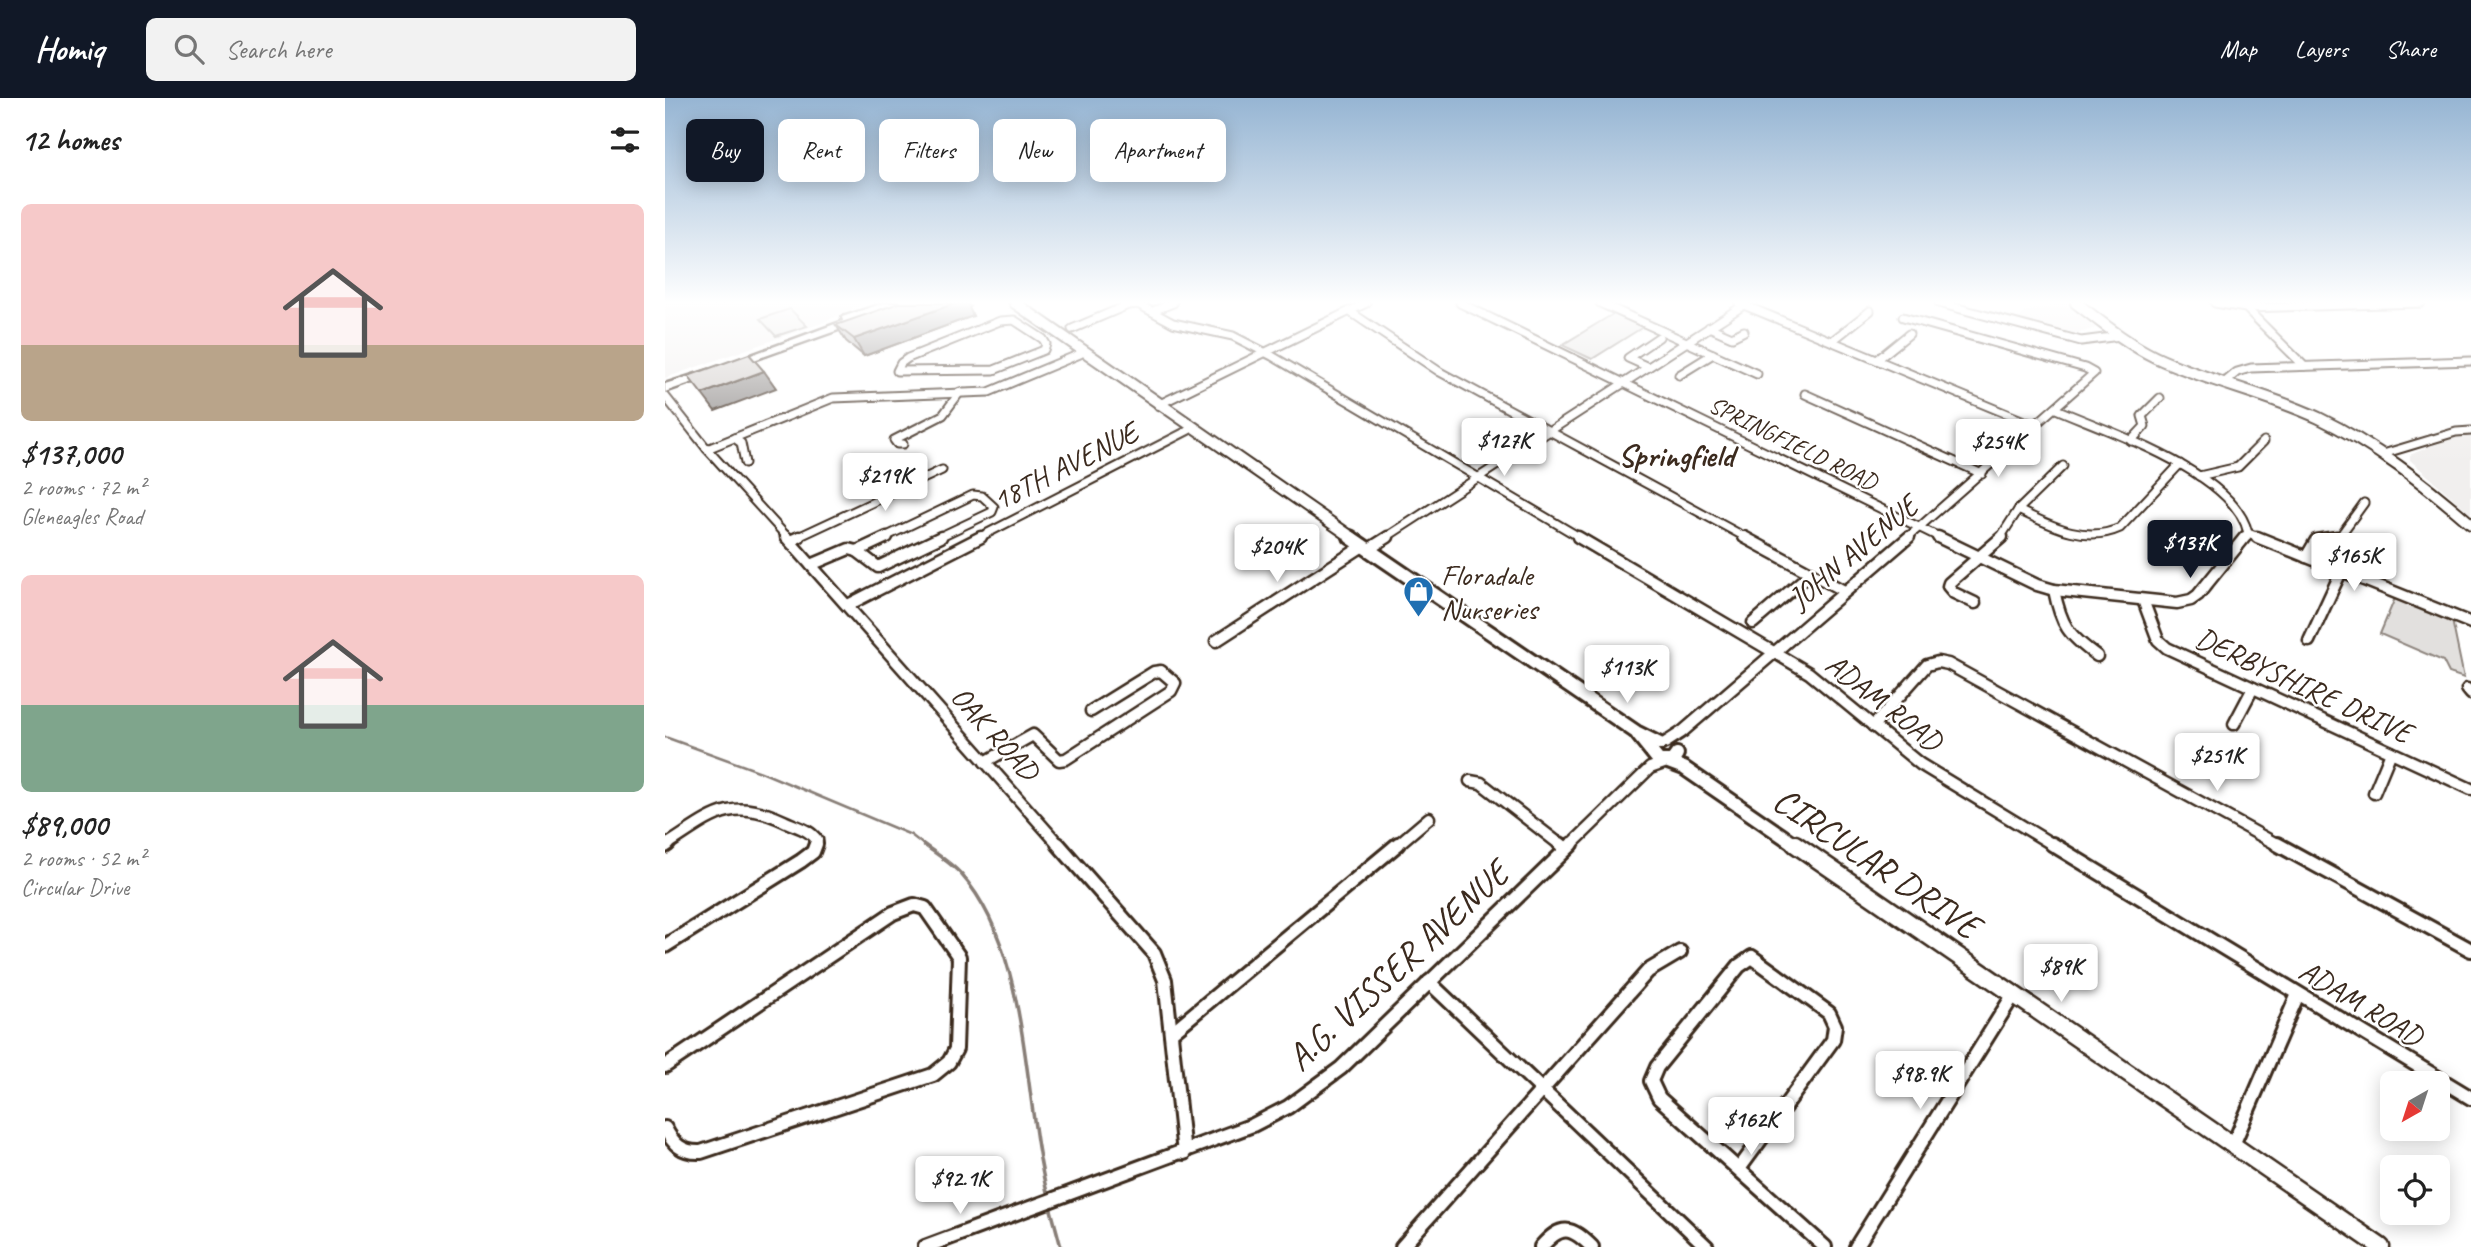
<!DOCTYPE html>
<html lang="en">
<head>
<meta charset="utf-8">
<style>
  :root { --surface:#fff; --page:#f2f2f2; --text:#222; --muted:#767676; --accent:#111827 }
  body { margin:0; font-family:Caveat,sans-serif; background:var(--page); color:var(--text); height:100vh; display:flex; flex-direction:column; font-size:26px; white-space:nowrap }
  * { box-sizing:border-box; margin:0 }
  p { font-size:23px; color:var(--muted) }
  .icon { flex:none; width:38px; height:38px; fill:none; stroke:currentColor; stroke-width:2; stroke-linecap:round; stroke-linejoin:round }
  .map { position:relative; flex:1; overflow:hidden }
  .panel { display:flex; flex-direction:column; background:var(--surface); width:665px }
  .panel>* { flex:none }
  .guide { position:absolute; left:21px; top:21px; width:665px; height:63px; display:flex; gap:14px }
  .needle { width:46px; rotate:219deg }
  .buttons { position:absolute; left:1715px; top:973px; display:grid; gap:14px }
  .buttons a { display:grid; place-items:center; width:70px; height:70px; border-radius:10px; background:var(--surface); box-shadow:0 4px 18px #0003; font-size:35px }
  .price { position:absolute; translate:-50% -60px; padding:0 16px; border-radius:7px; background:#fff; color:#222; font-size:23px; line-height:46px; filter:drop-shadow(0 2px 4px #0008) }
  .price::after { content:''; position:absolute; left:50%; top:42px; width:21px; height:16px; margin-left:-10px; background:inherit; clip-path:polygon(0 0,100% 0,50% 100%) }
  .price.on { background:var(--accent); color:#fff }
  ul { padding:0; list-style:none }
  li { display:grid; align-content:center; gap:14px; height:371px; padding:0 21px }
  li span { display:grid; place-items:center; height:217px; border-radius:10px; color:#555 }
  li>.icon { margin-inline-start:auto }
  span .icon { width:126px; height:126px; fill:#fffc; stroke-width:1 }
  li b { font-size:30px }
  h2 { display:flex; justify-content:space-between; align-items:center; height:84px; padding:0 21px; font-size:30px }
  .chip { padding:0 24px; border-radius:10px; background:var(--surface); box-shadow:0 4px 18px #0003; font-size:24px; line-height:63px }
  .chip.on { background:var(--accent); color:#fff }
  header { display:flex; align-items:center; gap:42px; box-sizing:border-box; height:98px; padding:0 35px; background:var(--accent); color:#fff }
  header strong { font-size:33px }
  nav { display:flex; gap:38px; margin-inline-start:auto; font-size:24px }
  .search { width:490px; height:63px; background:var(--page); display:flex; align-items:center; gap:18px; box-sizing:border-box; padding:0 24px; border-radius:10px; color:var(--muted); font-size:26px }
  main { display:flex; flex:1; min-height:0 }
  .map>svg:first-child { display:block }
  .built { fill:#f1efee }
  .green { fill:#e2e0de; stroke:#8e857e; stroke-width:2 }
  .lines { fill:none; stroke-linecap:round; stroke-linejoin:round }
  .stream-far1 { stroke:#887e77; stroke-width:2.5 }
  .stream { stroke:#887e77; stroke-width:3.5 }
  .minor-far2-casing { stroke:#3b2a1e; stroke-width:11 }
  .minor-far1-casing { stroke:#3b2a1e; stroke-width:15 }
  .minor-casing { stroke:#3b2a1e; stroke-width:18 }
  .tertiary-far2-casing { stroke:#3b2a1e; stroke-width:14 }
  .tertiary-far1-casing { stroke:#3b2a1e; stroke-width:18 }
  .tertiary-casing { stroke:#3b2a1e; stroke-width:21 }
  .primary-casing { stroke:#3b2a1e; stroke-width:5 }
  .minor-far2 { stroke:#fff; stroke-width:7 }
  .minor-far1 { stroke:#fff; stroke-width:10 }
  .minor { stroke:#fff; stroke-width:12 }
  .tertiary-far2 { stroke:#fff; stroke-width:10 }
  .tertiary-far1 { stroke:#fff; stroke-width:12 }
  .tertiary { stroke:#fff; stroke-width:16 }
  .primary { fill:#fff; fill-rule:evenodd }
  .wall { fill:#b2aeab; stroke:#3b2a1e; stroke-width:2 }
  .shaded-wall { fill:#918d8b; stroke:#3b2a1e; stroke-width:2 }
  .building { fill:#cfcac7; stroke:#3b2a1e; stroke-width:2 }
  .labels { text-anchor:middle; stroke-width:5; stroke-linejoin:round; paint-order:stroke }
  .far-street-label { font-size:24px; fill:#3b2a1e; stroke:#fff }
  .street-label { font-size:30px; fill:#3b2a1e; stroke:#fff }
  .poi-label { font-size:30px; fill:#3b2a1e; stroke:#fff; text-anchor:start }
  .neighbourhood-label { font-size:32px; font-weight:bold; fill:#3b2a1e; stroke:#fff }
  .near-street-label { font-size:37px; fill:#3b2a1e; stroke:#fff }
</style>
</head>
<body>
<header>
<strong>Homiq</strong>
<div class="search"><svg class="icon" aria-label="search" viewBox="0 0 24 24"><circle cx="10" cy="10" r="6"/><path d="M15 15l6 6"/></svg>Search here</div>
<nav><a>Map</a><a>Layers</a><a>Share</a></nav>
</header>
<main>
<section class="panel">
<h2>12 homes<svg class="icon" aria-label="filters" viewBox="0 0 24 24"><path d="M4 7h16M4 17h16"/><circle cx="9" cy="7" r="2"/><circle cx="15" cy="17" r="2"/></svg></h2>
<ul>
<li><span style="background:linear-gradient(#f6c9c9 65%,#b9a48a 0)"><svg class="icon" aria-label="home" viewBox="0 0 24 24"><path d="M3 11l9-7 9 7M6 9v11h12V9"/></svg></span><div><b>$137,000</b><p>2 rooms · 72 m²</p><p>Gleneagles Road</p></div></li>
<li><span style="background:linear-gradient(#f6c9c9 60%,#7fa58c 0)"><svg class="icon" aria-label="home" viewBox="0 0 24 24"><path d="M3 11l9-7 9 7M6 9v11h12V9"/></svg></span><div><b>$89,000</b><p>2 rooms · 52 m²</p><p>Circular Drive</p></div></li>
</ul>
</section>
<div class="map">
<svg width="1806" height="1149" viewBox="0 0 1806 1149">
  <rect width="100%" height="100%" fill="#fff"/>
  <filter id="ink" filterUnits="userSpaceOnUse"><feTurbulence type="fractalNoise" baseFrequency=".0143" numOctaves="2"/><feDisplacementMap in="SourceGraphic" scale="14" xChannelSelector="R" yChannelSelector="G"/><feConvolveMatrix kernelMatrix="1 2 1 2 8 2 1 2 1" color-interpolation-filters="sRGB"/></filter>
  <g filter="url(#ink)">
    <g class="built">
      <polygon points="0,205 196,205 198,206 159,224 0,280"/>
      <polygon points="1400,205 1431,230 1407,237 1353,223 1360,213"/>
      <polygon points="1806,337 1806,416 1745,362 1745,357 1766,348 1794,338"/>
    </g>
    <g class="green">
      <polygon points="125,211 142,228 111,238 95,221"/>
      <polygon points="948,216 978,229 927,261 897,247"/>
      <polygon points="1730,500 1787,522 1799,580 1784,575 1778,563 1715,536"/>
    </g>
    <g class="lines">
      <polyline class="stream-far1" points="0,639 96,674 246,737 260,748"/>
      <g class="stream">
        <path d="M258 746C270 755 285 764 296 776 366 855 357 999 383 1098"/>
        <polyline points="385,1108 396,1149"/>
      </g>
      <defs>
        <g id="minor-far2">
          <polyline points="795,205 1276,440"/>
          <polyline points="935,205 1092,276"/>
          <polyline points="1074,205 1371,328"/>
          <polyline points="1274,205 1416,243 1455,238"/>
          <polyline points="1550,205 1581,210 1756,205"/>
          <polyline points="1581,210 1639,268"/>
          <polyline points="488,213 508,205"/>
          <polyline points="684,213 775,274 1082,440"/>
          <polyline points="1238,219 1420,270 1429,275 1242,440"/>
          <polygon points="349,222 378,241 381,246 379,252 329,272 232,273 236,265 243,260 335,223"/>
          <polyline points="1044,229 1067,239 1079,233"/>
          <polyline points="407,231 463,207 473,206 508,225 568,238 607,258 916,440"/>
          <polyline points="1167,243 1205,213"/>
          <polyline points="1212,262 1244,236"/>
          <polyline points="983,269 963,260 994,239"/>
          <polyline points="1014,277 1048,256"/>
          <polyline points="1560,284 1572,274 1586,270 1806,263"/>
          <polyline points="1140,296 1317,376"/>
          <polyline points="0,298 42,351 123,440"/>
          <polyline points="493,307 701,205"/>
          <path d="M1391 311C1444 334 1570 375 1583 435L1579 440"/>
          <polyline points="69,340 76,345 80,365"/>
          <polyline points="1466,343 1480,328 1477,318 1495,300"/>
          <polyline points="238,346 232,346 229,342 278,317 295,294"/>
          <polyline points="42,351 168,300 324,294 415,256"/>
          <polyline points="1718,356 1791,334 1806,333"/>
          <polyline points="1534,378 1573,369 1599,343"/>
          <path d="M1353 412C1385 427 1420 446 1455 430L1515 366"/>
          <polyline points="1583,435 1596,440"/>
          <polyline points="131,440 277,372"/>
          <polyline points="218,440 308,397 317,398 329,409 327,414 272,440"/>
          <polyline points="313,440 528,330"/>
          <polyline points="720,440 1082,205"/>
          <polyline points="1335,440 1353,412 1398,368"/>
          <polyline points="1661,440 1675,438 1699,405"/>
        </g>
        <g id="minor-far1">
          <polyline points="121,439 395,748"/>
          <polyline points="913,439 1144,575 1255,666 1390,748"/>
          <polyline points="1079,439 1179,493"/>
          <polyline points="1273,439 1372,487 1389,492 1512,505 1526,502 1533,497 1580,439"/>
          <polyline points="1592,439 1806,525"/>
          <polyline points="125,443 134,439"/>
          <polyline points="704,451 723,439"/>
          <polyline points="192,453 213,469 276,439"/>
          <polyline points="192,453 222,439"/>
          <polyline points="1641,459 1651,442 1672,439"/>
          <polyline points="146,467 184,451 192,453"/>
          <path d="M1389 492C1396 527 1403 537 1432 558"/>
          <polyline points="1478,502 1493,542 1502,550 1806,691"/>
          <polyline points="1310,505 1289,495 1283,488 1284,485 1337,439"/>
          <polyline points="183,507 316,439"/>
          <polyline points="1088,525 1146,475"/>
          <polyline points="551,543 698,448"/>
          <polyline points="1644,543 1676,474"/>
          <polyline points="1802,591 1806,596"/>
          <polyline points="1569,626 1588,590"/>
          <polyline points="1208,628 1262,567 1273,564 1283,566 1615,748"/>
          <polyline points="1000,645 1017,634 1244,439"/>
          <polyline points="320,664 368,637 394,662 401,661 506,593 510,585 496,573 489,574 426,613"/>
          <polyline points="805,683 816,685 897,748"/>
          <polyline points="1709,695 1726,654"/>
          <path d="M0 748C46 719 65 697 119 723 131 729 144 731 152 742L150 748"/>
          <polyline points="731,748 764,720"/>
          <polyline points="905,748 985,670 999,665"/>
        </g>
        <g id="minor">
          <polyline points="393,746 489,855 500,882 519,1055"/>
          <polyline points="895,746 901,751"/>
          <polyline points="1387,746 1806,1000"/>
          <polyline points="1612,746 1806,852"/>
          <polyline points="0,748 3,746"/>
          <polyline points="0,848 136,763 148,754 151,746"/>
          <polyline points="764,884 1042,1149"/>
          <polyline points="506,935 733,746"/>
          <path d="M0 968 228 815 249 807 260 810 294 859 291 951 284 964 268 977 36 1054C17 1055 8 1046 0 1030"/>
          <polyline points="1568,1047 1633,896"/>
          <polyline points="1074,1071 1168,942 1170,928 1164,915 1087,859 1074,868 992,969 986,983 994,1000 1160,1149"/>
          <polyline points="260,1149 588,1027 623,1009 676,970 907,746"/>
          <polyline points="737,1149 983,873 1015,854"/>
          <path d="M876 1149C896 1126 906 1128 927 1149"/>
          <polyline points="1191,1149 1349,896"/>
        </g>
        <g id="tertiary-far2">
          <polyline points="350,205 688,440"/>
          <path d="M1411 205C1436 224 1461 245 1490 259 1543 284 1601 295 1654 320 1710 347 1759 385 1806 426"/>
        </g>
        <g id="tertiary-far1">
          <polyline points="685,439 971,634 995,646"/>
          <polyline points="973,637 994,663 1007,663 1012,656"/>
          <polyline points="1003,664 1019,670 1132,748"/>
        </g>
        <polyline id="tertiary" points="1130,746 1716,1149"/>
        <g id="primary">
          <polygon points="219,205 233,205 196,220 196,224 72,268 62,266 178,223 177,219"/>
          <polygon points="345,205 356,205 357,206 352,209"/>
          <polygon points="44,272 48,273 48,277 0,294 0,286"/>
        </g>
      </defs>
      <use href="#minor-far2" class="minor-far2-casing"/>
      <use href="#minor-far1" class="minor-far1-casing"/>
      <use href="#minor" class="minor-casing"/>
      <use href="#tertiary-far2" class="tertiary-far2-casing"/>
      <use href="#tertiary-far1" class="tertiary-far1-casing"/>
      <use href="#tertiary" class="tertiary-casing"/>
      <use href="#primary" class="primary-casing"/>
      <use href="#minor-far2" class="minor-far2"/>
      <use href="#minor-far1" class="minor-far1"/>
      <use href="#minor" class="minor"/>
      <use href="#tertiary-far2" class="tertiary-far2"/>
      <use href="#tertiary-far1" class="tertiary-far1"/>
      <use href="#tertiary" class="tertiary"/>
      <use href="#primary" class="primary"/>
    </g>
    <polygon class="wall" points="305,209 304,210 308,218 199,258 181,243 171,227"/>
    <g class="shaded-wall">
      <polygon points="291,205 303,205 305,209 304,210 308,218 199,258 189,241"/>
      <polygon points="99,273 111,290 50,313 37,296"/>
    </g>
    <g class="building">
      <polygon points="234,205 291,205 189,241 171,227"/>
      <polygon points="84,256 99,273 37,296 23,278"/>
    </g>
  </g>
  <linearGradient id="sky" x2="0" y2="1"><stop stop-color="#96b5d3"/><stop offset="0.56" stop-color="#fff"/><stop offset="1" stop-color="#fff" stop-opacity="0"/></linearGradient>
  <rect width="1806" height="365" fill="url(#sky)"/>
  <defs>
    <symbol id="shop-pin" viewBox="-11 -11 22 30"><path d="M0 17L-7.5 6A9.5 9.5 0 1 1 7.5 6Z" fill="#1f6fb2" stroke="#fff"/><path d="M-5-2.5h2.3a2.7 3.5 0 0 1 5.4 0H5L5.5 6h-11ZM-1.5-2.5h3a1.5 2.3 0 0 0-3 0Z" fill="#fff"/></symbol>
  </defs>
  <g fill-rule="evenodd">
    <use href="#shop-pin" x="736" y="476" width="35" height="47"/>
  </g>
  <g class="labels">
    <g class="far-street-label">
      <text transform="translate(1128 345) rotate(26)" y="8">SPRINGFIELD ROAD</text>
    </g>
    <g class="street-label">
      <text transform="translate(400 368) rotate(-27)" y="10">18TH AVENUE</text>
      <text transform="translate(1188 454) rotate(-40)" y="10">JOHN AVENUE</text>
      <text transform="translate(1639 587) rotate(25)" y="10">DERBYSHIRE DRIVE</text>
      <text transform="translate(1219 604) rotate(38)" y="10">ADAM ROAD</text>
      <text transform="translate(330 635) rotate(48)" y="10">OAK ROAD</text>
      <text transform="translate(1696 905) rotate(31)" y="10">ADAM ROAD</text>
    </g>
    <g class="poi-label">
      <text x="776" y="487">Floradale<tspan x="776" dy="34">Nurseries</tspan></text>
    </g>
    <g class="neighbourhood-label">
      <text x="1011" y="368">Springfield</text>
    </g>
    <g class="near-street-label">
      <text transform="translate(1212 764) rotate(34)" y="13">CIRCULAR DRIVE</text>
      <text transform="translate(732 867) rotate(-43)" y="13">A.G. VISSER AVENUE</text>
    </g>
  </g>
</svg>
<div class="buttons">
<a><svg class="needle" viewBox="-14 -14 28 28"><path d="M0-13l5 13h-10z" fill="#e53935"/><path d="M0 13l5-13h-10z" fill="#767676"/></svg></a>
<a><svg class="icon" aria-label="locate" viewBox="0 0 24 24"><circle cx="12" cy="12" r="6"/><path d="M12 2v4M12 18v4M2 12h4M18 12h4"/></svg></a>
</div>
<b class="price" style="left:839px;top:380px">$127K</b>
<b class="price" style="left:1333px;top:381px">$254K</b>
<b class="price" style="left:220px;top:415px">$219K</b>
<b class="price on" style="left:1525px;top:482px">$137K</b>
<b class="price" style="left:612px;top:486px">$204K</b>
<b class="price" style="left:1689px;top:495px">$165K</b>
<b class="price" style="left:962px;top:607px">$113K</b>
<b class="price" style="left:1552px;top:695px">$251K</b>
<b class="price" style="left:1396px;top:906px">$89K</b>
<b class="price" style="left:1255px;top:1013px">$98.9K</b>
<b class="price" style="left:1086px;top:1059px">$162K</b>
<b class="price" style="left:295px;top:1118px">$92.1K</b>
<div class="guide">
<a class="chip on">Buy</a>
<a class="chip">Rent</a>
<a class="chip">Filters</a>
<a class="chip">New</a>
<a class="chip">Apartment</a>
</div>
</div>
</main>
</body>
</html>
